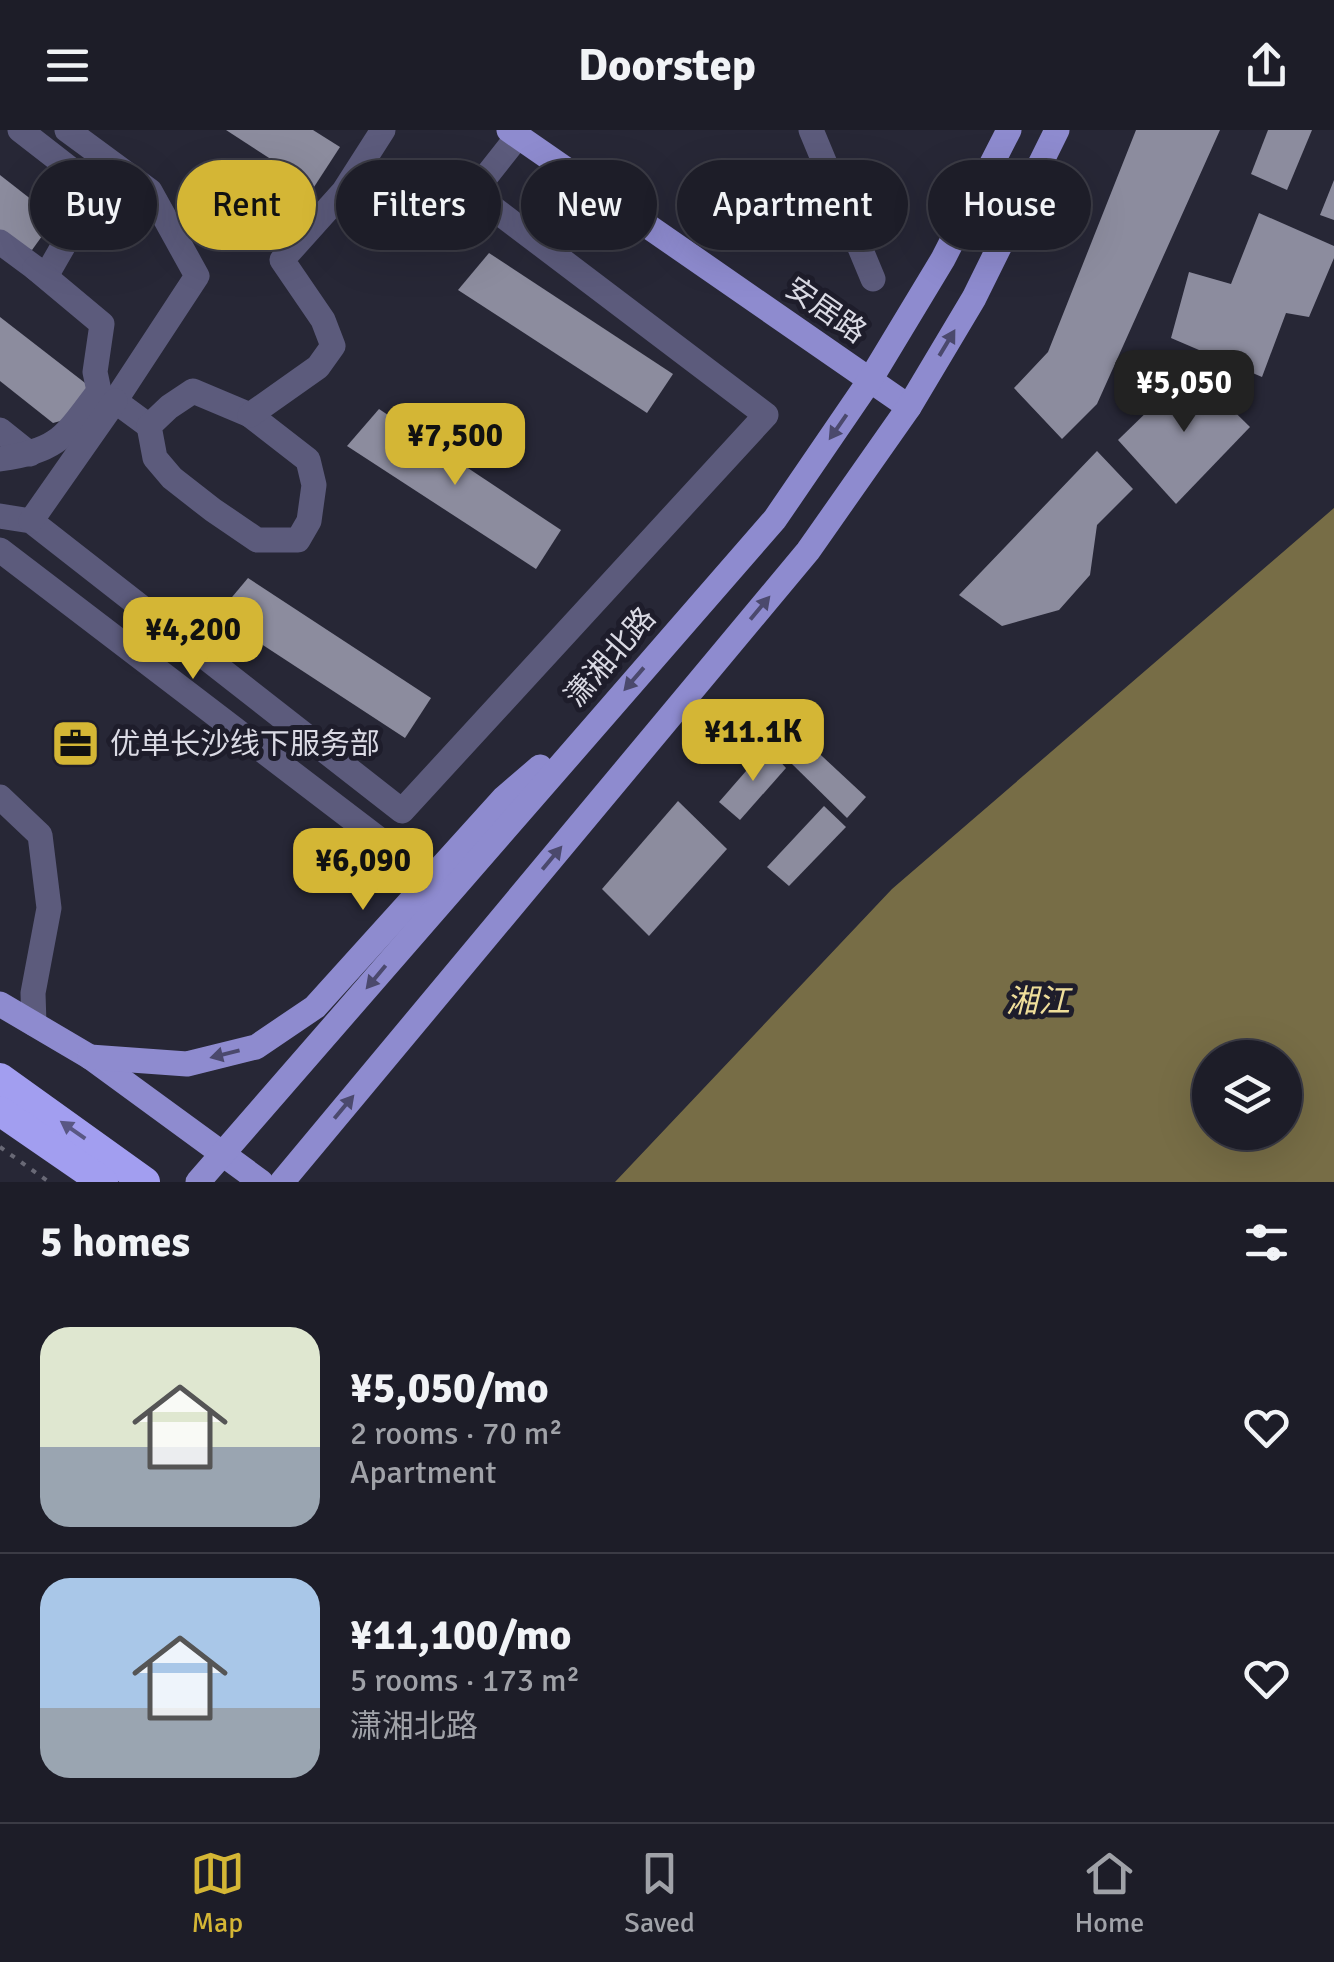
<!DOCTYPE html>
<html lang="en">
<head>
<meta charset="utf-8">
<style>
  :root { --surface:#1d1d28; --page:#252630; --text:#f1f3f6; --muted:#a0a2a8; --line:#3b3b45; --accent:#d4b635 }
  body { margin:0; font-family:Signika,"Noto Sans SC",sans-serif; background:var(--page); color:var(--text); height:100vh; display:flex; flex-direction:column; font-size:38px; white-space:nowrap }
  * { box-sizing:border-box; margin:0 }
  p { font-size:32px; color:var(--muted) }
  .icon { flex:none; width:55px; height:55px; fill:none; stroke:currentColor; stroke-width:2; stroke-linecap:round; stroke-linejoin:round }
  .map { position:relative; height:1052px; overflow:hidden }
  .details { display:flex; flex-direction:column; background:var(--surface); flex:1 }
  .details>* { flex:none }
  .guide { position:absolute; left:30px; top:30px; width:1275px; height:90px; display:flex; gap:20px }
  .controls { position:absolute; left:1192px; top:910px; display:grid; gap:20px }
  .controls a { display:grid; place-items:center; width:110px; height:110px; border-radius:50%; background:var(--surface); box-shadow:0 10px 40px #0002,0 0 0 2px var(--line); font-size:50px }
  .price { position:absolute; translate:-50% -85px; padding:0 22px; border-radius:20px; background:var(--accent); color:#111; font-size:32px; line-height:65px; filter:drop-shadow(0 2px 5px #0008) }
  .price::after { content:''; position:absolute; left:50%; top:60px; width:30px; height:22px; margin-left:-15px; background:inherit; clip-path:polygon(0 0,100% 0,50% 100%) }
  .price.selected { background:#222; color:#fff }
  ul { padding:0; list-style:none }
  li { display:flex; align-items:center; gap:30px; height:250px; padding:0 40px }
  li+li { border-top:2px solid var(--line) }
  li span { display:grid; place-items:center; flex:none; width:280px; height:200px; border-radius:30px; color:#555 }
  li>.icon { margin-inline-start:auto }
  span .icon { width:120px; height:120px; fill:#fffc; stroke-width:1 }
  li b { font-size:42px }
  h2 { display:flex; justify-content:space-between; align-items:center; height:120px; padding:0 40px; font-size:42px }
  .tag { padding:0 35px; border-radius:45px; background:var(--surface); box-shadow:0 10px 40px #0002,0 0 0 2px var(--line); font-size:35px; line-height:90px }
  .tag.selected { background:var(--accent); color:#111 }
  header { display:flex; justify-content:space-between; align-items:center; height:130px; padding:0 40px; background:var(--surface); font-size:45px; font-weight:800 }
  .tab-bar { display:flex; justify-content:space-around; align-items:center; height:140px; border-top:2px solid var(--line); background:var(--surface); font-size:28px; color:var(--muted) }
  .tab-bar a { display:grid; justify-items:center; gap:5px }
  .tab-bar .selected { color:var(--accent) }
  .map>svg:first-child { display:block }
  .water { fill:#776d46; fill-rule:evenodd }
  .building { fill:#8c8c9e }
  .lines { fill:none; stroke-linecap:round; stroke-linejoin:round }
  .path { stroke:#696976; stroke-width:4; stroke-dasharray:5 8; stroke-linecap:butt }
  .minor { stroke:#5c5b7c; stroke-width:25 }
  .major { stroke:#8e8bcf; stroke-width:25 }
  .highway { stroke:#a29ef0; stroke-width:30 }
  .oneway { fill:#4b496d }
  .oneway2 { fill:#595784 }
  .labels { text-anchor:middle; stroke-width:10; stroke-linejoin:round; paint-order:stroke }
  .street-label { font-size:30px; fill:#dadae4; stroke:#1e1d2b }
  .poi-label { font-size:30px; fill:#dadae4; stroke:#1e1d2b; text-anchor:start }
  .water-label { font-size:32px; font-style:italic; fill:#efde9b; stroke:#1e1d2b }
</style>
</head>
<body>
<header><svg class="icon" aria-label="menu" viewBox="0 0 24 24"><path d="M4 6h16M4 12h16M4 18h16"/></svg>Doorstep<svg class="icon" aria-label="share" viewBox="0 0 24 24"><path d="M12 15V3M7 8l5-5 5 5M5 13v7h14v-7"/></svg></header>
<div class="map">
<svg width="1334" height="1052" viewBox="0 0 1334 1052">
  <rect width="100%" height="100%" fill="#272736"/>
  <path class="water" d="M1334 378V1052H615L892 759ZM1210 928H1285V1002H1210Z"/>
  <g class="building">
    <polygon points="226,0 313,0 340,17 314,57"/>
    <polygon points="1136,0 1220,0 1097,274 1062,309 1014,258 1048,222"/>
    <polygon points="1268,0 1312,0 1287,60 1251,44"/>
    <polygon points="0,45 55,88 32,120 0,106"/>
    <polygon points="1334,50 1334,90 1320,85"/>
    <polygon points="1259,83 1334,116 1334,128 1309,187 1286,183 1262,247 1171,208 1189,142 1231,154"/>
    <polygon points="489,123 673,244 647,283 458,160"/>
    <polygon points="0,187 89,256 64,290 53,293 0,251"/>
    <polygon points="1191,239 1250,297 1176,374 1118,310"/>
    <polygon points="379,279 561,400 536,439 347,316"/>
    <polygon points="1097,321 1133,359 1097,395 1090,445 1059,480 1002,496 959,465"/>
    <polygon points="248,448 431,568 405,608 217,485"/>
    <polygon points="809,614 866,667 847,688 792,634"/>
    <polygon points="767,617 786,638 740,690 719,672"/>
    <polygon points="678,671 727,719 649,806 602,759"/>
    <polygon points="824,676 846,697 789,756 767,737"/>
  </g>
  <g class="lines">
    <polyline class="path" points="0,1017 49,1052"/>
    <g class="minor">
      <polyline points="67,0 150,61 197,146 115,271 149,296"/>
      <polyline points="811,0 873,149"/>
      <polyline points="0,112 46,146 96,59 20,0"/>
      <polygon points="193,261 250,285 308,330 314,355 309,391 298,410 257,410 213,380 172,348 155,328 149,296 169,277"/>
      <polyline points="250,285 318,237 333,216 323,190 282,130 344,61 383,0"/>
      <polyline points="0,300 30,324"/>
      <path d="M0 329C60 320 64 307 99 261L95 242 102 194 35 138"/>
      <polyline points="0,386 31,391 402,681 766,285 473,63 518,6"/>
      <polyline points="31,391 115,271"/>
      <polyline points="0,420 431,749"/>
      <polyline points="0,667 40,705 49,778 33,863 34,894"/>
    </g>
    <g class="major">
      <polyline points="509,0 909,277"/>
      <polyline points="0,874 90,927 261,1052"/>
      <polyline points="90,927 187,934 256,917 315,877 504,668 540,637"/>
      <polyline points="198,1052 775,389 870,250 943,129 1009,0"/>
      <polyline points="282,1052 808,421 909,277 974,168 1057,0"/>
    </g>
    <g class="highway">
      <polyline points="0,948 145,1052"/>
      <polyline points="0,981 103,1052"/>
    </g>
  </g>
  <defs><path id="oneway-solid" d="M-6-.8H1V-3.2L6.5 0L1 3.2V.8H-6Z" transform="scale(2.5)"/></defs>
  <g class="oneway">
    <use href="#oneway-solid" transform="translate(947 213) rotate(-59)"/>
    <use href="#oneway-solid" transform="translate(838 297) rotate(125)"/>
    <use href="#oneway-solid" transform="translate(760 478) rotate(-50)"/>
    <use href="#oneway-solid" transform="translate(634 549) rotate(131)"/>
    <use href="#oneway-solid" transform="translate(552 728) rotate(-50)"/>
    <use href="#oneway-solid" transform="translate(376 847) rotate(130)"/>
    <use href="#oneway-solid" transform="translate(225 924) rotate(166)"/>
    <use href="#oneway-solid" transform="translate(344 977) rotate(-50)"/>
  </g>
  <use class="oneway2" href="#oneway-solid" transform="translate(73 1000) rotate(-145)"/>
  <defs>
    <symbol id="office-square" viewBox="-11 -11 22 22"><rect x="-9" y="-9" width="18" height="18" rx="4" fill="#d4b635" stroke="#1e1d2b"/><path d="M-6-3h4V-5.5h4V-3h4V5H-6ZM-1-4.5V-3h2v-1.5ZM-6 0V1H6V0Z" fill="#111"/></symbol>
  </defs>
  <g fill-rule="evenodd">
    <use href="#office-square" x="48" y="586" width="55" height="55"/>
  </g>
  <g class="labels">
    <g class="street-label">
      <text transform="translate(826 180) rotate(35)" y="10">安居路</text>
      <text transform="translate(610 527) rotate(-49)" y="10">潇湘北路</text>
    </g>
    <g class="poi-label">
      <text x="110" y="624">优单长沙线下服务部</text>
    </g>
    <g class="water-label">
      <text x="1038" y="882">湘江</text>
    </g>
  </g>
</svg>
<div class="controls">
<a><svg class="icon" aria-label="layers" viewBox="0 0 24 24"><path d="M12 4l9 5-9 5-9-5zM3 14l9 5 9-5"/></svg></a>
</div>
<b class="price selected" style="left:1184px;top:305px">¥5,050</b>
<b class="price" style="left:455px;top:358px">¥7,500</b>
<b class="price" style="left:193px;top:552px">¥4,200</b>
<b class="price" style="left:753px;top:654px">¥11.1K</b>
<b class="price" style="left:363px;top:783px">¥6,090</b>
<div class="guide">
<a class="tag">Buy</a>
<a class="tag selected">Rent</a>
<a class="tag">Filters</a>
<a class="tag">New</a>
<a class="tag">Apartment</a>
<a class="tag">House</a>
</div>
</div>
<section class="details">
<h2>5 homes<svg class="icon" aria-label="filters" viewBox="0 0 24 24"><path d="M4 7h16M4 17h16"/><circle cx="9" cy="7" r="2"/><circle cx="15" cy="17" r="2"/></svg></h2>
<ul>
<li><span style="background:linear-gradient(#dfe7d0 60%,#9aa5b1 0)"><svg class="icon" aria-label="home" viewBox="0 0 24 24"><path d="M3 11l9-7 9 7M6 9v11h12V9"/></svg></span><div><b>¥5,050/mo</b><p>2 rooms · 70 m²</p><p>Apartment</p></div><svg class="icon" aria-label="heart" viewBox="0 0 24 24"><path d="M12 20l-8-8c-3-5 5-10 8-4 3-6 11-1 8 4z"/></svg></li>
<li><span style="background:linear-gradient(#a9c7e8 65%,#9aa5b1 0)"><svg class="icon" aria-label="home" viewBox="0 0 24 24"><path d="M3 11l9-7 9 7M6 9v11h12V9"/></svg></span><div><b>¥11,100/mo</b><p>5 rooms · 173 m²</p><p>潇湘北路</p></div><svg class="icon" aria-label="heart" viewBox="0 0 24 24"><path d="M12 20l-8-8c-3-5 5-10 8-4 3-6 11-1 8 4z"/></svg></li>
</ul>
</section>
<nav class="tab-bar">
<a class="selected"><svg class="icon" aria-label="map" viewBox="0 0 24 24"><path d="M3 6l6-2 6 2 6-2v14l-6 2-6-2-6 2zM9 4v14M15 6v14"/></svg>Map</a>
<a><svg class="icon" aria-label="saved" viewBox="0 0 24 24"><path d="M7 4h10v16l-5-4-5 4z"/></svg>Saved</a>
<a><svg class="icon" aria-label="home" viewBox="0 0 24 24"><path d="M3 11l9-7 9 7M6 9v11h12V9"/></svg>Home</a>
</nav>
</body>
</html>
